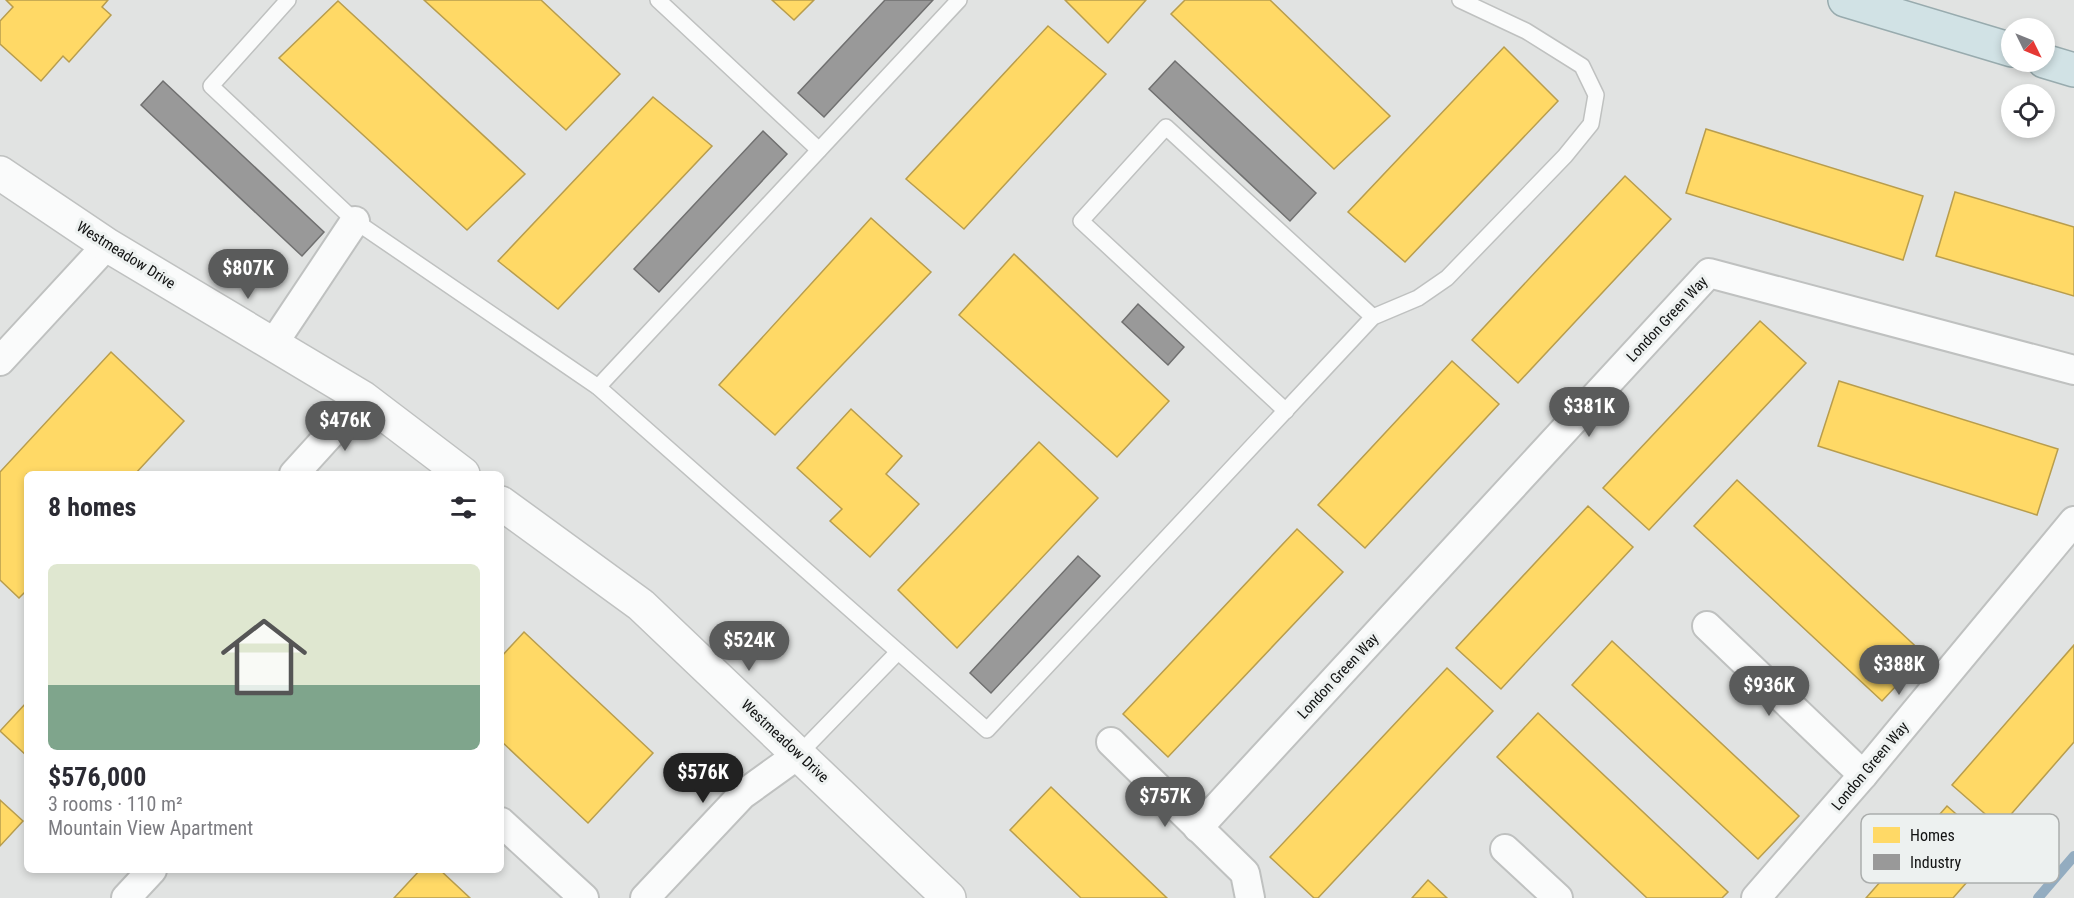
<!DOCTYPE html>
<html lang="en">
<head>
<meta charset="utf-8">
<style>
  :root { --surface:#fff; --page:#f7f7f7; --text:#2b2b33; --muted:#7c7c81; --accent:#5a5b5b }
  body { margin:0; font-family:"Roboto Condensed",sans-serif; background:var(--page); color:var(--text); height:100vh; display:flex; flex-direction:column; font-size:22px; white-space:nowrap }
  * { box-sizing:border-box; margin:0 }
  p { font-size:20px; color:var(--muted) }
  .icon { flex:none; width:33px; height:33px; fill:none; stroke:currentColor; stroke-width:2; stroke-linecap:round; stroke-linejoin:round }
  .map { position:relative; flex:1; overflow:hidden }
  .sheet { position:absolute; left:24px; top:471px; width:480px; height:402px; display:flex; flex-direction:column; background:var(--surface); border-radius:9px; box-shadow:0 3px 9px #0003 }
  .sheet>* { flex:none }
  .needle { width:39px; rotate:133deg }
  .tools { position:absolute; left:2001px; top:18px; display:grid; gap:12px }
  .tools a { display:grid; place-items:center; width:54px; height:54px; border-radius:50%; background:var(--surface); box-shadow:0 3px 9px #0003; font-size:30px }
  .price { position:absolute; translate:-50% -51px; padding:0 14px; border-radius:21px; background:var(--accent); color:#fff; font-size:20px; line-height:39px; filter:drop-shadow(0 2px 3px #0008) }
  .price::after { content:''; position:absolute; left:50%; top:36px; width:18px; height:14px; margin-left:-9px; background:inherit; clip-path:polygon(0 0,100% 0,50% 100%) }
  .price.on { background:#222; color:#fff }
  ul { padding:0; list-style:none }
  li { display:grid; align-content:center; gap:12px; height:318px; padding:0 24px }
  li span { display:grid; place-items:center; height:186px; border-radius:9px; color:#555 }
  li>.icon { margin-inline-start:auto }
  span .icon { width:108px; height:108px; fill:#fffc; stroke-width:1 }
  li b { font-size:26px }
  h2 { display:flex; justify-content:space-between; align-items:center; height:72px; padding:0 24px; font-size:26px }
  .map>svg:first-child { display:block }
  .homes { fill:#ffd966; stroke:#b89d4d; stroke-width:1.5 }
  .industry { fill:#999; stroke:#707070; stroke-width:1.5 }
  .lines { fill:none; stroke-linecap:round; stroke-linejoin:round }
  .stream { stroke:#93acc0; stroke-width:10 }
  .service-casing { stroke:#bfc1c0; stroke-width:18 }
  .minor-casing { stroke:#bfc1c0; stroke-width:32 }
  .tertiary-casing { stroke:#bfc1c0; stroke-width:36 }
  .motorway-casing { stroke:#98abae; stroke-width:36 }
  .service { stroke:#fafbfb; stroke-width:15 }
  .minor { stroke:#fafbfb; stroke-width:28 }
  .tertiary { stroke:#fafbfb; stroke-width:33 }
  .motorway { stroke:#d1e2e5; stroke-width:33 }
  .labels { text-anchor:middle; stroke-width:6; stroke-linejoin:round; paint-order:stroke }
  .street-label { font-size:15px; fill:#111212; stroke:#edf1f0 }
  .key { fill:#edf1f0; stroke:#abaead; stroke-width:1.5 }
  .key-label { font-size:16px; fill:#111212 }
</style>
</head>
<body>
<div class="map">
<svg width="2074" height="898" viewBox="0 0 2074 898">
  <rect width="100%" height="100%" fill="#e1e3e2"/>
  <g class="homes">
    <polygon points="6,0 108,0 102,7 111,15 69,62 63,56 41,81 0,44 0,21 13,7"/>
    <polygon points="424,0 541,0 620,74 566,130"/>
    <polygon points="772,0 814,0 794,20"/>
    <polygon points="1065,0 1146,0 1108,43"/>
    <polygon points="1185,0 1270,0 1390,116 1334,169 1171,14"/>
    <polygon points="338,1 525,174 467,230 279,58"/>
    <polygon points="1048,26 1106,74 964,229 906,179"/>
    <polygon points="1504,47 1558,101 1405,262 1348,212"/>
    <polygon points="653,97 712,146 558,309 498,261"/>
    <polygon points="1706,129 1923,196 1903,260 1686,193"/>
    <polygon points="1625,176 1671,219 1518,383 1472,340"/>
    <polygon points="1955,192 2074,227 2074,296 1936,256"/>
    <polygon points="871,218 931,272 775,435 719,385"/>
    <polygon points="1014,254 1169,401 1117,457 959,315"/>
    <polygon points="1760,321 1806,363 1649,530 1603,488"/>
    <polygon points="111,352 184,421 135,474 27,474 27,590 19,598 0,580 0,472"/>
    <polygon points="1452,361 1499,404 1365,548 1318,505"/>
    <polygon points="1839,381 2058,449 2037,515 1818,446"/>
    <polygon points="851,409 902,456 886,474 919,504 870,557 830,521 842,509 797,468"/>
    <polygon points="1039,442 1098,498 957,648 898,590"/>
    <polygon points="1737,480 1925,655 1882,701 1694,526"/>
    <polygon points="1588,506 1633,547 1501,689 1456,648"/>
    <polygon points="1297,529 1343,572 1168,757 1123,714"/>
    <polygon points="524,632 653,753 588,823 501,741 501,657"/>
    <polygon points="1612,641 1799,816 1758,859 1572,685"/>
    <polygon points="2074,645 2074,742 2000,827 1952,785"/>
    <polygon points="1447,668 1493,711 1318,898 1314,898 1270,857"/>
    <polygon points="27,702 27,756 0,731"/>
    <polygon points="1538,713 1728,892 1722,898 1647,898 1497,757"/>
    <polygon points="1051,787 1167,898 1081,898 1010,830"/>
    <polygon points="0,800 23,821 0,846"/>
    <polygon points="1947,806 1996,849 1953,898 1866,898"/>
    <polygon points="420,870 440,870 470,898 394,898"/>
    <polygon points="1428,880 1447,898 1412,898"/>
  </g>
  <g class="industry">
    <polygon points="885,0 933,0 824,117 798,93"/>
    <polygon points="1175,61 1316,193 1290,221 1149,89"/>
    <polygon points="163,81 324,232 302,256 141,105"/>
    <polygon points="763,131 787,154 659,292 634,269"/>
    <polygon points="1138,304 1184,347 1168,365 1122,322"/>
    <polygon points="1078,556 1100,576 991,693 970,673"/>
  </g>
  <g class="lines">
    <polyline class="stream" points="2038,898 2074,856"/>
    <defs>
      <g id="service">
        <polyline points="288,0 211,86 355,221 598,387 987,730 1373,317 1418,298 1447,278 1565,156 1591,124 1596,95 1582,66 1526,31 1460,0"/>
        <polyline points="658,0 819,150"/>
        <polyline points="598,387 959,0"/>
        <polyline points="1286,411 1081,221 1166,127 1373,317"/>
        <polyline points="799,754 898,652"/>
      </g>
      <g id="minor">
        <polyline points="273,344 355,221"/>
        <polyline points="0,361 107,245"/>
        <polyline points="294,474 363,398"/>
        <polyline points="1707,626 1863,775"/>
        <polyline points="1111,742 1245,873 1250,898"/>
        <polyline points="501,822 584,898"/>
        <polyline points="1198,828 1709,273 2074,370"/>
        <polyline points="1505,849 1558,898"/>
        <polyline points="126,898 152,870"/>
        <polyline points="645,898 742,795 799,754"/>
        <polyline points="1756,898 1863,775 2074,521"/>
      </g>
      <g id="tertiary">
        <polyline points="0,173 107,245 363,398 463,474"/>
        <polyline points="501,503 641,605 949,898"/>
      </g>
      <g id="motorway">
        <polyline points="1845,0 2012,50"/>
        <polyline points="2044,61 2074,70"/>
      </g>
    </defs>
    <use href="#service" class="service-casing"/>
    <use href="#minor" class="minor-casing"/>
    <use href="#tertiary" class="tertiary-casing"/>
    <use href="#motorway" class="motorway-casing"/>
    <use href="#service" class="service"/>
    <use href="#minor" class="minor"/>
    <use href="#tertiary" class="tertiary"/>
    <use href="#motorway" class="motorway"/>
  </g>
  <g class="labels">
    <g class="street-label">
      <text transform="translate(126 255) rotate(32)" y="5">Westmeadow Drive</text>
      <text transform="translate(1667 319) rotate(-47)" y="5">London Green Way</text>
      <text transform="translate(1338 676) rotate(-47)" y="5">London Green Way</text>
      <text transform="translate(785 741) rotate(43)" y="5">Westmeadow Drive</text>
      <text transform="translate(1870 766) rotate(-50)" y="5">London Green Way</text>
    </g>
  </g>
  <rect x="1861" y="814" width="198" height="69" rx="9" class="key"/>
  <rect x="1873" y="827" width="27" height="16" fill="#ffd966"/>
  <rect x="1873" y="854" width="27" height="16" fill="#999"/>
  <g class="key-label">
    <text x="1910" y="841">Homes</text>
    <text x="1910" y="868">Industry</text>
  </g>
</svg>
<div class="tools">
<a><svg class="needle" viewBox="-14 -14 28 28"><path d="M0-13l5 13h-10z" fill="#e53935"/><path d="M0 13l5-13h-10z" fill="#7c7c81"/></svg></a>
<a><svg class="icon" aria-label="locate" viewBox="0 0 24 24"><circle cx="12" cy="12" r="6"/><path d="M12 2v4M12 18v4M2 12h4M18 12h4"/></svg></a>
</div>
<b class="price" style="left:248px;top:300px">$807K</b>
<b class="price" style="left:1589px;top:438px">$381K</b>
<b class="price" style="left:345px;top:452px">$476K</b>
<b class="price" style="left:749px;top:672px">$524K</b>
<b class="price" style="left:1899px;top:696px">$388K</b>
<b class="price" style="left:1769px;top:717px">$936K</b>
<b class="price on" style="left:703px;top:804px">$576K</b>
<b class="price" style="left:1165px;top:828px">$757K</b>
<section class="sheet">
<h2>8 homes<svg class="icon" aria-label="filters" viewBox="0 0 24 24"><path d="M4 7h16M4 17h16"/><circle cx="9" cy="7" r="2"/><circle cx="15" cy="17" r="2"/></svg></h2>
<ul>
<li><span style="background:linear-gradient(#dfe7d0 65%,#7fa58c 0)"><svg class="icon" aria-label="home" viewBox="0 0 24 24"><path d="M3 11l9-7 9 7M6 9v11h12V9"/></svg></span><div><b>$576,000</b><p>3 rooms · 110 m²</p><p>Mountain View Apartment</p></div></li>
</ul>
</section>
</div>
</body>
</html>
